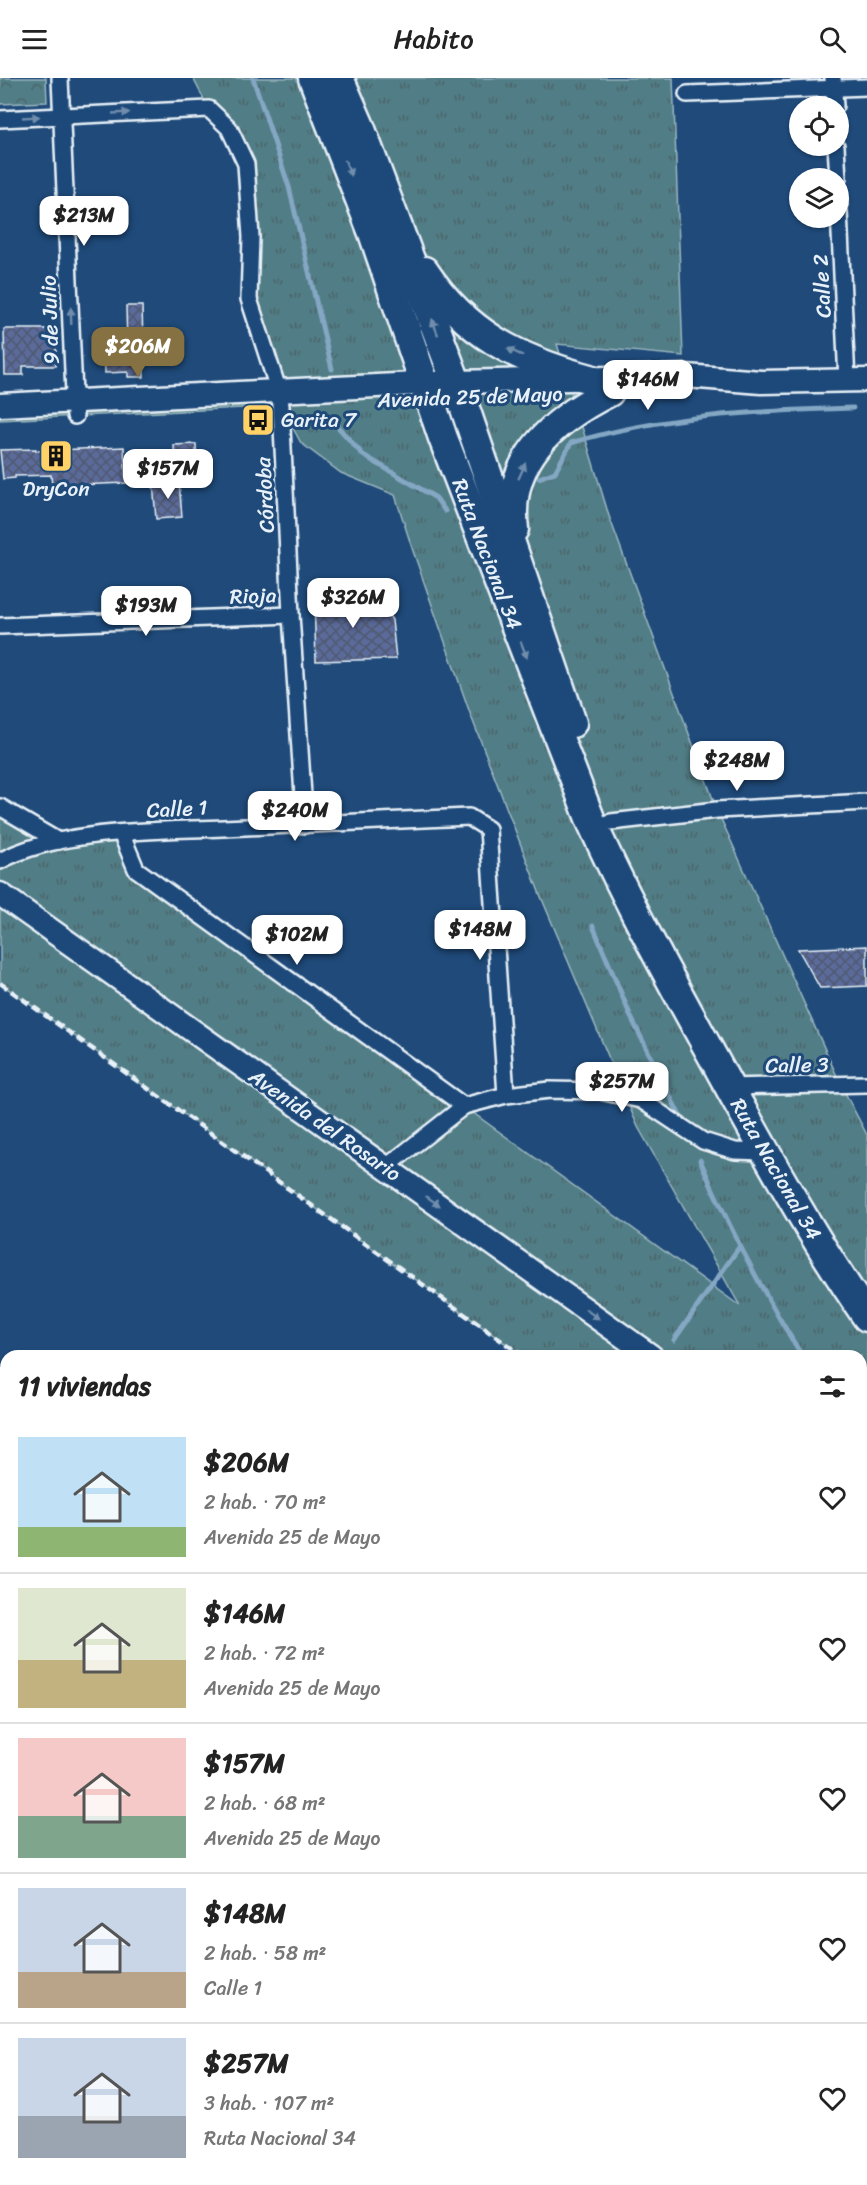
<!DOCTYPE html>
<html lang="es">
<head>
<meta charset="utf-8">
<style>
  :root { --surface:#fff; --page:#f6f6f6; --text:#222; --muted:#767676; --line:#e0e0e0; --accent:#857141 }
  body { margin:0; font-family:Sriracha,sans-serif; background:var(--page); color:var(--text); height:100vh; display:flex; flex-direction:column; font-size:22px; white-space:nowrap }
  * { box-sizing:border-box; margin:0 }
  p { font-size:20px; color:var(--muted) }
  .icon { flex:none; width:33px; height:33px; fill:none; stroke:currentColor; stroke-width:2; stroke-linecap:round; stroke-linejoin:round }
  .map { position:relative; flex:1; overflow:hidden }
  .sheet { position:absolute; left:0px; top:1272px; width:867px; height:836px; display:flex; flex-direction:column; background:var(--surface); border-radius:18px 18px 0 0; box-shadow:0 2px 4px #0004 }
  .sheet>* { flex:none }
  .controls { position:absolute; left:789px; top:18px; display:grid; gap:12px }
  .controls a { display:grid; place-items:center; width:60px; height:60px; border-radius:50%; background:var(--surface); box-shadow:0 2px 4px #0004; font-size:30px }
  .price { position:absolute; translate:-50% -51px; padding:0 14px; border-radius:12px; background:#fff; color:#222; font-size:20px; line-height:39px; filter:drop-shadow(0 2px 3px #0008) }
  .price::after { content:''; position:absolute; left:50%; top:36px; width:18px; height:14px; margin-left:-9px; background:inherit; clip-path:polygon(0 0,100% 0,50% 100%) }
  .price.selected { background:var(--accent); color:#fff }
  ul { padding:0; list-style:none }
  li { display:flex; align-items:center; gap:18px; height:150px; padding:0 18px }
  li+li { border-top:2px solid var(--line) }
  li span { display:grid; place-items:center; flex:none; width:168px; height:120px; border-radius:0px; color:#555 }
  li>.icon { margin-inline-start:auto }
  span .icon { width:72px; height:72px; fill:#fffc; stroke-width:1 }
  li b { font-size:26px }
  h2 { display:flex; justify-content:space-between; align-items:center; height:72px; padding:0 18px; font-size:26px }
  header { display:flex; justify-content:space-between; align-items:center; height:78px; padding:0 18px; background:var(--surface); font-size:27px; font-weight:600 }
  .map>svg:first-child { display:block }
  .grass { fill:url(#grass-tufts); stroke:#9cb7bf; stroke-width:1.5 }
  .park { fill:url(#park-crowns); stroke:#9cb7bf; stroke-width:1.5 }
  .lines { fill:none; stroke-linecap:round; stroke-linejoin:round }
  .stream { stroke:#84a7c3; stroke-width:5 }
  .building { fill:url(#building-cross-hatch); stroke:#e8f1f8; stroke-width:1.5 }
  .street-casing { stroke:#e8f1f8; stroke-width:20 }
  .secondary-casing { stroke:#e8f1f8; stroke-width:27 }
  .highway-casing { stroke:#e8f1f8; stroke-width:33 }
  .street { stroke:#1f4a7a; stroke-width:15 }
  .secondary { stroke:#1f4a7a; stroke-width:22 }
  .highway { stroke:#1f4a7a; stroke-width:28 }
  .rail { stroke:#e8f1f8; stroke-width:4.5; stroke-dasharray:9 4.5; stroke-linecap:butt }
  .oneway { fill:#6f8dac }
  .labels { text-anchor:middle; stroke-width:6; stroke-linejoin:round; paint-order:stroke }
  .street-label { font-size:21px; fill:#e8f1f8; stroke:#1f4a7a }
  .poi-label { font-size:21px; fill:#e8f1f8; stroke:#1f4a7a; text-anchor:start }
</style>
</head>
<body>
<header><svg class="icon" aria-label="menu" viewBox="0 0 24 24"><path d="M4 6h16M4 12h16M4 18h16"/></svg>Habito<svg class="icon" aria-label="search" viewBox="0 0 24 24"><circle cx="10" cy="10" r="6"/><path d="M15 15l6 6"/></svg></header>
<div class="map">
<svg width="867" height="2107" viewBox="0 0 867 2107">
  <defs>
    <pattern id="grass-tufts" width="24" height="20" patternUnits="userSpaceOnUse" patternTransform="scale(1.5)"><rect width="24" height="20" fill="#517d86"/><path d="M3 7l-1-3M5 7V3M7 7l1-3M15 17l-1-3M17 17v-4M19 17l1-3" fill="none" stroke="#4c656b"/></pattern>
    <pattern id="park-crowns" width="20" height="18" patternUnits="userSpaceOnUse" patternTransform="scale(1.5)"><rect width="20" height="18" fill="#517d86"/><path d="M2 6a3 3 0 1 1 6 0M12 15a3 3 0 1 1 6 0" fill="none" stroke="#4c656b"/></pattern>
    <pattern id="building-cross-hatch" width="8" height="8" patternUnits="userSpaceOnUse" patternTransform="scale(1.5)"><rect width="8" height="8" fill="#5a6b9a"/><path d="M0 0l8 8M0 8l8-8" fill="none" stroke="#4f586e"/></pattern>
  </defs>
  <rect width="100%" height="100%" fill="#1f4a7a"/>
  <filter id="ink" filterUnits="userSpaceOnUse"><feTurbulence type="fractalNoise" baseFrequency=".0167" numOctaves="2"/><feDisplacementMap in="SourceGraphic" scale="12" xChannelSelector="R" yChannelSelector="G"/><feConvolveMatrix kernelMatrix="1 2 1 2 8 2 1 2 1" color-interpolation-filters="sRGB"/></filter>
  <g filter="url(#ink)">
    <polygon class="grass" points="193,0 673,0 683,278 557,266 609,438 717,732 841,1007 867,1057 867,1523 861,1519 861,1278 523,1278 0,905 0,729 58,763 121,755 136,791 740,1228 638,1049 539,814 471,638 413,473 395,417 341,395 301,365 281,328 0,342 0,327 279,313 249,221 246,86 209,31"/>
    <polygon class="park" points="0,0 46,0 47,24 0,26"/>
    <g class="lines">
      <g class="stream">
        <polyline points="253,0 289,109 332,291"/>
        <polyline points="338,349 363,377 436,420 445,433"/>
        <path d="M539 400 555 394 571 365C662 337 759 333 853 330"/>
        <polyline points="593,848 631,939 682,1042"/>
        <path d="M700 1082C729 1150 763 1215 802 1278"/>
        <polyline points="674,1262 740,1168"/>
        <polyline points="0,2006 6,2001"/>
      </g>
    </g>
    <g class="building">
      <polygon points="126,228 142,228 144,299 128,299 128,294 105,295 104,269 127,268"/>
      <polygon points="4,251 56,251 56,288 23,288 23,297 5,297"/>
      <polygon points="196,366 197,399 175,400 174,367"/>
      <polygon points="124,369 126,405 52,408 51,397 15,398 15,400 3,401 0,372 36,371 36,373"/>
      <polygon points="179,403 182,439 156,441 153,405"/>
      <polygon points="377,517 392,542 396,581 316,583 314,521"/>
      <polygon points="867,868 867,908 820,910 798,871"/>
    </g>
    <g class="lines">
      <defs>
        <g id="street">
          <polyline points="60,0 75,338"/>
          <polyline points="833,0 835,28"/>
          <polyline points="687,16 867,9"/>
          <polyline points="0,41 209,31 229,50 246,86 251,159 249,221 279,314 281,328 291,537 305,747"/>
          <polyline points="836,68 838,100"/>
          <polyline points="838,112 847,303"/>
          <polyline points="0,548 291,537"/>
          <polyline points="0,729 58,763"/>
          <polyline points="611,744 717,732 867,724"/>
          <polyline points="121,755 136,791 464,1028"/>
          <path d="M0 783C58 751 157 753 223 750 305 747 387 743 469 739L488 751 506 1017"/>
          <polyline points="728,1009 867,1006"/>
          <polyline points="385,1090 464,1028 506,1017 550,1012 600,1013 641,1022 703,1063 735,1073 764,1074"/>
        </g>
        <g id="secondary">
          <polyline points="0,327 456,304 686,298 761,304 867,302"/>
          <polyline points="0,816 651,1278"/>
          <polyline points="861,1427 867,1431"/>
        </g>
        <g id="highway">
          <path d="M313 0 373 155 443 360 591 743C628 825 671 903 714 981 762 1069 810 1156 867 1239"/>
          <polyline points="339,0 359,46 456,304 572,645"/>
          <path d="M424 193C466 256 518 282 590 301"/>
          <path d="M514 451C505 383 553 342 609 314"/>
        </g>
      </defs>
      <use href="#street" class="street-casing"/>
      <use href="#secondary" class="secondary-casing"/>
      <use href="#highway" class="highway-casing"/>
      <use href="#street" class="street"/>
      <use href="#secondary" class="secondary"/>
      <use href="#highway" class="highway"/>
      <g class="rail">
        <polyline points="0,905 523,1278"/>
        <polyline points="861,1519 867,1523"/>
      </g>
    </g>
    <defs><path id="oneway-solid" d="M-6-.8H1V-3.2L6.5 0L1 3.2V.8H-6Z" transform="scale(1.5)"/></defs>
    <g class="oneway">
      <use href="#oneway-solid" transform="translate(121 35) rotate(-3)"/>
      <use href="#oneway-solid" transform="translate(31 39) rotate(-3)"/>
      <use href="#oneway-solid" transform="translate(348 90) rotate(69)"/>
      <use href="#oneway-solid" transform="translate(71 238) rotate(-92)"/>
      <use href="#oneway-solid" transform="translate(435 249) rotate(-110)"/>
      <use href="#oneway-solid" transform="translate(515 274) rotate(-155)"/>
      <use href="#oneway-solid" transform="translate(522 393) rotate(-66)"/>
      <use href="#oneway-solid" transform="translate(524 572) rotate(69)"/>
      <use href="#oneway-solid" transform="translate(433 1123) rotate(35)"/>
      <use href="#oneway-solid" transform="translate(592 1236) rotate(35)"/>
    </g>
  </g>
  <defs>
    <symbol id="bus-square" viewBox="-11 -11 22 22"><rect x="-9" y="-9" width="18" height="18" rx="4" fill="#ffd166" stroke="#1f4a7a"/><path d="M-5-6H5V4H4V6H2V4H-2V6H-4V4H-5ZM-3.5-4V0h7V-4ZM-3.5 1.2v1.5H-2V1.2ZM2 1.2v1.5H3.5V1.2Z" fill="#111"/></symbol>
    <symbol id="building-square" viewBox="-11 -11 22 22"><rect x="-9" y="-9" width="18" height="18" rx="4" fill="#ffd166" stroke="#1f4a7a"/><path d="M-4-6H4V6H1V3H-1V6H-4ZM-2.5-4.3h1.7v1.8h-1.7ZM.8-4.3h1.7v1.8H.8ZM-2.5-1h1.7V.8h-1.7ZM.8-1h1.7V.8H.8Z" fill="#111"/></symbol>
  </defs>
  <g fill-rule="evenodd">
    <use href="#bus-square" x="239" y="323" width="38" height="38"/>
    <use href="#building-square" x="37" y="359" width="38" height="38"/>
  </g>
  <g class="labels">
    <g class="street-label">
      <text transform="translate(822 208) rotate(-93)" y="7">Calle 2</text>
      <text transform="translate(50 242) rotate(-92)" y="7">9 de Julio</text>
      <text transform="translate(470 319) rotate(-2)" y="7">Avenida 25 de Mayo</text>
      <text transform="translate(265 417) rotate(-93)" y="7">Córdoba</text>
      <text transform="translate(487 476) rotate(69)" y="7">Ruta Nacional 34</text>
      <text transform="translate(253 518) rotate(-2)" y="7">Rioja</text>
      <text transform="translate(177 731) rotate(-3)" y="7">Calle 1</text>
      <text transform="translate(797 987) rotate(-1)" y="7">Calle 3</text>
      <text transform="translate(325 1047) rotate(35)" y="7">Avenida del Rosario</text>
      <text transform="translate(776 1091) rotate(60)" y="7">Ruta Nacional 34</text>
    </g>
    <g class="poi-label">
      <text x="281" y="349">Garita 7</text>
      <text x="56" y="418" text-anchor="middle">DryCon</text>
    </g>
  </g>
</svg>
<div class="controls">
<a><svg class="icon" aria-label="locate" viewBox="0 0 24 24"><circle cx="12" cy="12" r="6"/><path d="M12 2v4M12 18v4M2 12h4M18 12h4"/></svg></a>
<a><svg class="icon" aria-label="layers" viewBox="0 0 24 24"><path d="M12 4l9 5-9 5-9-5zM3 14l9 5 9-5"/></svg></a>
</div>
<b class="price" style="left:84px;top:169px">$213M</b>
<b class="price selected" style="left:138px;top:300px">$206M</b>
<b class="price" style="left:648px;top:333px">$146M</b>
<b class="price" style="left:168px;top:422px">$157M</b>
<b class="price" style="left:353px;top:551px">$326M</b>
<b class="price" style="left:146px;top:559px">$193M</b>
<b class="price" style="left:737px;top:714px">$248M</b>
<b class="price" style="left:295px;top:764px">$240M</b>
<b class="price" style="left:480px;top:883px">$148M</b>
<b class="price" style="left:297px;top:888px">$102M</b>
<b class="price" style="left:622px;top:1035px">$257M</b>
<section class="sheet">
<h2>11 viviendas<svg class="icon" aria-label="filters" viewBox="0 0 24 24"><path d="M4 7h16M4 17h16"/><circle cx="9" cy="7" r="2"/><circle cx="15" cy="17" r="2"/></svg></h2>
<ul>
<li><span style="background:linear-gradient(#bfe0f5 75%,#8fb573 0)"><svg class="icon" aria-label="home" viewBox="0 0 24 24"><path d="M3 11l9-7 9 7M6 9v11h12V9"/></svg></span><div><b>$206M</b><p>2 hab. · 70 m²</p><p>Avenida 25 de Mayo</p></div><svg class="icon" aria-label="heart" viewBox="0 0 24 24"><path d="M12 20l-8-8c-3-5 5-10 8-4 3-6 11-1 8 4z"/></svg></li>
<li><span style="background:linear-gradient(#dfe7d0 60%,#c2b280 0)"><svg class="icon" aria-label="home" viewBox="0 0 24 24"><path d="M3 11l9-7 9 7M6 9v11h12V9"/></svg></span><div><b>$146M</b><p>2 hab. · 72 m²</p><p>Avenida 25 de Mayo</p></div><svg class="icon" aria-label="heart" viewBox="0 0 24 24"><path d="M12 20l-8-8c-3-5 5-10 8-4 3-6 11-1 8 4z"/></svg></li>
<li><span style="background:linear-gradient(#f6c9c9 65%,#7fa58c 0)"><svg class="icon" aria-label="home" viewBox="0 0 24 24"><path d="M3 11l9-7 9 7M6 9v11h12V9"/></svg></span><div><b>$157M</b><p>2 hab. · 68 m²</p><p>Avenida 25 de Mayo</p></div><svg class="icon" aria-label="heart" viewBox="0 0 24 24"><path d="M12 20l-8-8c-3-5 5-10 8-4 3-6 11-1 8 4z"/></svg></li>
<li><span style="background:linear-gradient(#c9d6e8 70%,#b9a48a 0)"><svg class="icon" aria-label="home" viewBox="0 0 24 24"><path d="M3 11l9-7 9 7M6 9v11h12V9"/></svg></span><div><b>$148M</b><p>2 hab. · 58 m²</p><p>Calle 1</p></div><svg class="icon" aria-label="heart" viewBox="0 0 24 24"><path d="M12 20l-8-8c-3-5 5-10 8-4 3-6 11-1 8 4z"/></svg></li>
<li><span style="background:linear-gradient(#c9d6e8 65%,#9aa5b1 0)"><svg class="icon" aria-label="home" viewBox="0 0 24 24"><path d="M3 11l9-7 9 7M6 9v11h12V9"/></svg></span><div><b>$257M</b><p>3 hab. · 107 m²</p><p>Ruta Nacional 34</p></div><svg class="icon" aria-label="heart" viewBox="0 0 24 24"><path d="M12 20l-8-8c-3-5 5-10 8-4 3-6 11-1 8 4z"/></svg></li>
</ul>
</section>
</div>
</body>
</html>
